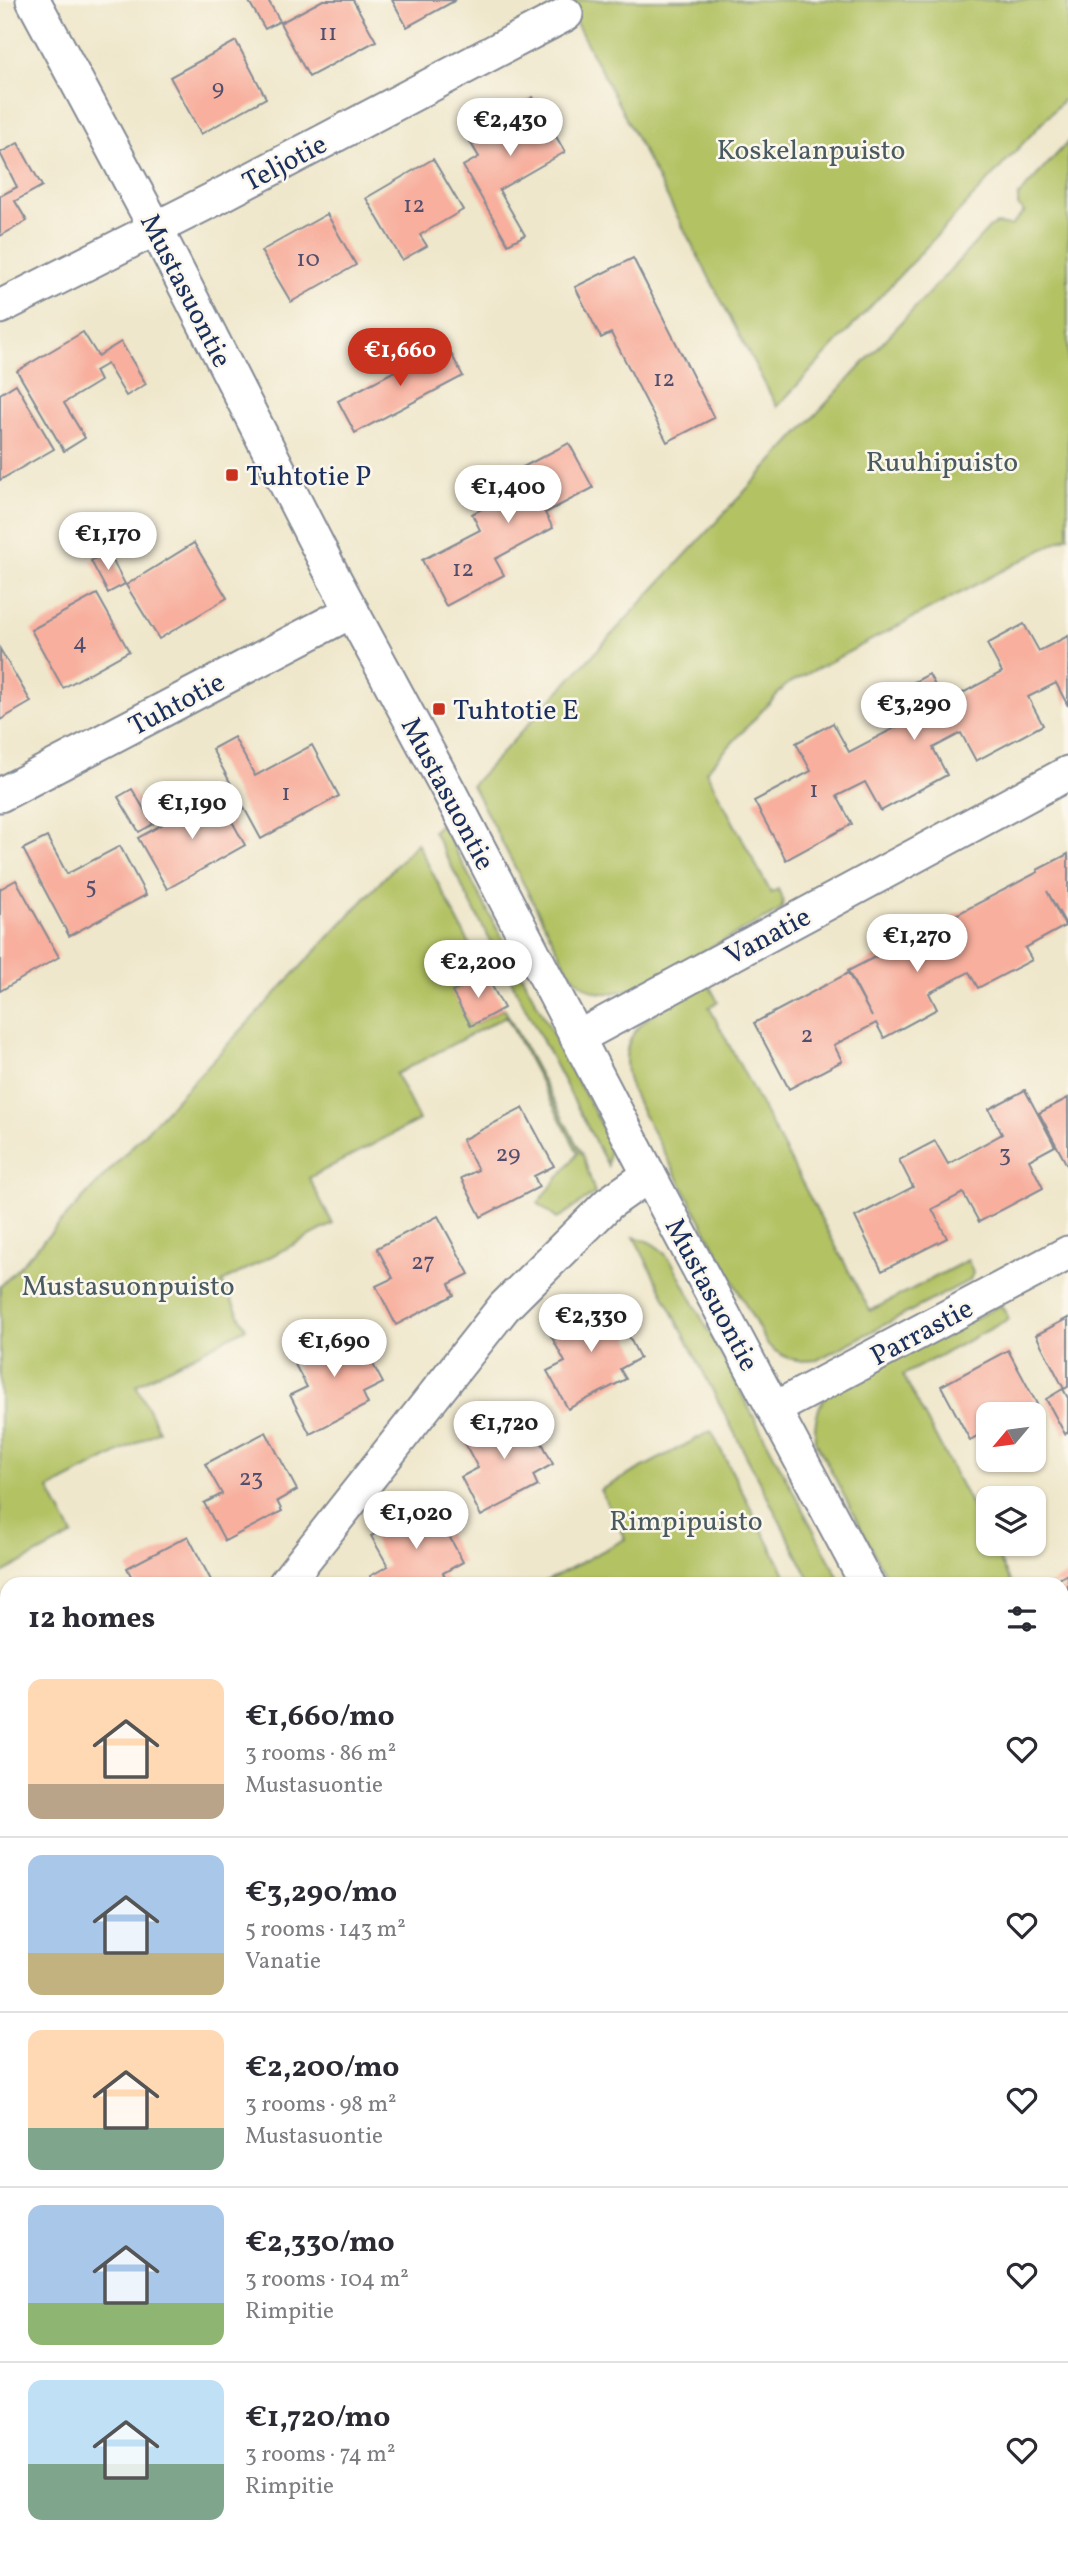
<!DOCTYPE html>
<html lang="en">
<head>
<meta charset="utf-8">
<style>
  :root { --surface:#fff; --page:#f7f7f7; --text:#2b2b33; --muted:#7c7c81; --line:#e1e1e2; --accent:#c8321e }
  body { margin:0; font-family:Vollkorn,serif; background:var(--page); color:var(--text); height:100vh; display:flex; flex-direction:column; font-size:26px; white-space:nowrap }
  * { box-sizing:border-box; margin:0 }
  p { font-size:23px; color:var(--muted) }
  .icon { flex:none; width:38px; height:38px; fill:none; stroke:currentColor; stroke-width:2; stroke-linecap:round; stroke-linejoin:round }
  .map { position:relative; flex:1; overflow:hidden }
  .sheet { position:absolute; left:0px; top:1577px; width:1069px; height:975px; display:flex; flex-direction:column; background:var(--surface); border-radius:21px 21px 0 0; box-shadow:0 2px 5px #0004 }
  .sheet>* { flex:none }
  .needle { width:46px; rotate:241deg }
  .tools { position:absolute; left:976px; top:1402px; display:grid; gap:14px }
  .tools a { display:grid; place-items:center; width:70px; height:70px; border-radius:14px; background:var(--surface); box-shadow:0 2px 5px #0004; font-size:35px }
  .price { position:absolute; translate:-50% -60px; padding:0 16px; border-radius:24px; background:#fff; color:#222; font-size:23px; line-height:46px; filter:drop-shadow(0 2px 4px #0008) }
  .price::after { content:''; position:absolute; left:50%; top:42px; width:21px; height:16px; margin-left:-10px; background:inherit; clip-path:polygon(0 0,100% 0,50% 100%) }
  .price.selected { background:var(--accent); color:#fff }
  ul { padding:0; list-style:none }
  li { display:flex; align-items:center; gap:21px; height:175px; padding:0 28px }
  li+li { border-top:2px solid var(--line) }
  li span { display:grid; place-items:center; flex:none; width:196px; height:140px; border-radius:14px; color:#555 }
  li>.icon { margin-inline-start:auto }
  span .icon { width:84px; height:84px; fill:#fffc; stroke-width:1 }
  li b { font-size:30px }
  h2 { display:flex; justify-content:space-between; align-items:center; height:84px; padding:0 28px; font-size:30px }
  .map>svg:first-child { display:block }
  .green { fill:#b3c264; stroke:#677861; stroke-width:2 }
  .forest { fill:#8ea85a; stroke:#546c5c; stroke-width:2 }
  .building { fill:#f8af9d }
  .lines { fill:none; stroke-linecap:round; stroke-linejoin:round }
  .lane-casing { stroke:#858b94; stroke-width:19 }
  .street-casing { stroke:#858b94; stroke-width:37 }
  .lane { stroke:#fff; stroke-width:16 }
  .street { stroke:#fff; stroke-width:33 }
  .poi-dot { fill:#c8321e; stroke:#fbf7ec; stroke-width:2.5 }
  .labels { text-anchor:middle; stroke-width:5; stroke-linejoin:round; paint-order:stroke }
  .number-label { font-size:24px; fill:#524f6e }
  .park-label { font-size:28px; fill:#495b60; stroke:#fbf7ec }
  .street-label { font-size:28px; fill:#1b2f5e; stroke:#fbf7ec }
  .poi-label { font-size:28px; fill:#1b2f5e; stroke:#fbf7ec; text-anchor:start }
</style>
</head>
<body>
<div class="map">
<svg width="1068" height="2551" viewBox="0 0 1068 2551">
  <rect width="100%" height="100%" fill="#fbf7ec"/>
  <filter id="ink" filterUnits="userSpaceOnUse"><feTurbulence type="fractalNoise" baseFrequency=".0143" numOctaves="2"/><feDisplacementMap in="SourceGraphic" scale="14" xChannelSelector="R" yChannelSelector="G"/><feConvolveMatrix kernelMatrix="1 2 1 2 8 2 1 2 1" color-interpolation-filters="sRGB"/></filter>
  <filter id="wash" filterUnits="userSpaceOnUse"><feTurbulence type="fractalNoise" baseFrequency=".00686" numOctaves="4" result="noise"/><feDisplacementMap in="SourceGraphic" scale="28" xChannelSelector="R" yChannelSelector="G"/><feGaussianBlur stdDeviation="1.57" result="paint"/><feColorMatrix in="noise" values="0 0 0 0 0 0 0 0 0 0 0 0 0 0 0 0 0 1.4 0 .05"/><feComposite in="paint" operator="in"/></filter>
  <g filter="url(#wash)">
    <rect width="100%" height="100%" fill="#efe7cb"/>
    <g class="green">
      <polygon points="564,0 1068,0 1068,95 777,407"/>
      <path d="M1068 142V536L786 685 706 771 771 893 778 889 783 901 781 910 638 986C607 998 588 997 568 969L472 785 990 227 997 224 1011 226 1024 212 1018 206V196Z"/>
      <polygon points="441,823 605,1132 609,1148 608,1166 433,831"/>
      <polygon points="417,843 486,975 453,992 471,1026 504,1008 583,1156 595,1193 557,1219 538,1203 578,1153 506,1016 396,1074 419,1120 309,1178 333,1224 222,1282 246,1328 136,1385 159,1431 49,1489 73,1535 0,1574 0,1287"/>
      <path d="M708 983 718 1002 709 1007 870 1311 968 1260 973 1273 970 1280 817 1360C797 1363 781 1358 767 1344L637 1102C602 1030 654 1012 708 983Z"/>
      <path d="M634 1237C653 1241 662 1249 673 1264L842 1584H812Z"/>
      <path d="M1001 1305 1009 1319 903 1375 989 1539V1544H991L1012 1584H890L815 1440C814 1422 817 1408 827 1393Z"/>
      <polygon points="711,1431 790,1584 541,1584 625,1539 600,1490"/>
      <polygon points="0,1663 7,1677 7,1862 0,1866"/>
      <polygon points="1068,1755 1068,1876 1062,1866 1062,1762"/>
      <polygon points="0,1933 7,1946 7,2413 3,2406 0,2407"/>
      <polygon points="1068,2437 1068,2525 1062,2525 1062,2440"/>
      <polygon points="342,2544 345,2551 83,2551 80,2545"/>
      <polygon points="864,2545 865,2544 953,2545 944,2551 852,2551"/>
    </g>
    <g class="forest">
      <polygon points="1062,2525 1068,2525 1068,2551 944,2551 953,2545 1062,2544"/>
      <polygon points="315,2545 321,2551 154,2551 153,2545"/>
    </g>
    <g id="blocks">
      <g class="building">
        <polygon points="248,0 268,0 280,21 265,29"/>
        <polygon points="323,0 353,0 376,41 309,77 280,23"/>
        <polygon points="392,0 456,0 407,27"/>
        <polygon points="236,41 266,98 201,134 170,77"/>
        <polygon points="533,97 565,152 499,190 525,235 508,244 463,166 479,157 466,135"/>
        <polygon points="18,143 42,186 15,201 27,221 0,236 0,196 17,187 0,153"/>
        <polygon points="433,159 463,210 420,235 427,246 402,260 366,198"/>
        <polygon points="327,214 356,265 291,302 261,251"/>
        <polygon points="633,258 714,418 667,442 611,333 601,338 575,287"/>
        <polygon points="83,332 98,356 121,342 146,384 126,396 107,364 95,371 100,381 64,403 85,438 64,451 17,371"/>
        <polygon points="446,344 463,376 355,433 338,401"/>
        <polygon points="16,384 54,449 0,480 0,394"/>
        <polygon points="569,443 593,488 545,513 553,528 495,559 504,575 446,606 422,560 480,530 472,514 529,484 521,468"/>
        <polygon points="194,543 227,598 159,639 126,585"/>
        <polygon points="108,551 125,584 108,593 91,561"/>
        <polygon points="97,594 129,651 63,688 31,630"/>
        <polygon points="1024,624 1039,651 1068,636 1068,706 1056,683 1028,697 1043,725 976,761 961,733 933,748 947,775 881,811 865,782 837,796 852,824 786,860 754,801 811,771 796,743 833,723 849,752 906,722 892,694 929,674 944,703 1002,672 987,644"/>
        <polygon points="0,649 31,702 0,720"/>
        <polygon points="234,737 255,776 312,745 339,796 261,839 212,749"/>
        <polygon points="132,789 153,824 139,832 118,797"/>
        <polygon points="217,794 245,845 167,889 138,838"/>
        <polygon points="47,837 67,874 120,846 146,895 69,936 23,849"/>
        <polygon points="1068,854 1068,928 1047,891 1065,926 1025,948 1032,960 978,988 969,972 929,993 937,1009 884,1038 876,1023 834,1045 842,1061 789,1089 754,1023 848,973 872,1017 848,971 1038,872 1037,870"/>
        <polygon points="16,880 59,957 0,991 0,889"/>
        <polygon points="486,975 504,1008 471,1026 452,992"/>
        <polygon points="1025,1090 1055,1146 1029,1160 1043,1188 979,1222 963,1193 932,1209 947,1238 882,1271 855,1217 913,1187 899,1160 935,1141 948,1164 1002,1134 989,1109"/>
        <polygon points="1068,1098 1068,1167 1039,1113"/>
        <polygon points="523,1108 554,1166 534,1176 539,1187 481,1217 461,1178 478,1170 462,1140"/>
        <polygon points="438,1216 469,1274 449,1284 454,1295 396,1325 376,1286 393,1278 377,1248"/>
        <polygon points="610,1300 640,1358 620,1369 626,1379 568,1409 547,1371 565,1362 549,1332"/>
        <polygon points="1068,1318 1068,1387 1064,1389 1036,1335"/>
        <polygon points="352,1325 383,1383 363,1393 368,1404 310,1434 290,1395 307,1387 291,1357"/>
        <polygon points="1008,1350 1037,1404 1018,1414 989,1414 989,1429 970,1440 941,1386"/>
        <polygon points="1063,1389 1068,1398 1068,1432 1065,1434 1046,1399"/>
        <polygon points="523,1406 553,1464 533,1475 538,1486 481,1516 461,1477 478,1468 462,1438"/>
        <polygon points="266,1432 297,1490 277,1501 282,1511 225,1541 204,1503 222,1494 205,1464"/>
        <polygon points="432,1504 463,1562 443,1573 448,1584 375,1584 370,1576 388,1566 371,1536"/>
        <polygon points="188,1536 213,1584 135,1584 127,1568"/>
        <polygon points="1068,1574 1068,1624 1062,1613 1062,1584 1049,1584"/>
        <polygon points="1068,2154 1068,2234 1062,2237 1062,2157"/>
        <polygon points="45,2544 64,2544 68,2551 33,2551"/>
        <polygon points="376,2544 443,2544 445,2547 438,2551 380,2551"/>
      </g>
    </g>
  </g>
  <g filter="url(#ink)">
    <use href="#blocks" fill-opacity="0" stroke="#858b94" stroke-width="2"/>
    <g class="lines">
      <defs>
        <g id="lane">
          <polyline points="1062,2319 1068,2316"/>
          <polyline points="624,2551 637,2544"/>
        </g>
        <g id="street">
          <polyline points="33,0 156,229 334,578 451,795 649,1175 867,1584"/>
          <polyline points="0,307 212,200 566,14"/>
          <polyline points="0,795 352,611"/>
          <polyline points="577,1038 1068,773"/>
          <polyline points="774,1409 1068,1253"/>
          <polyline points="285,1584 504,1307 609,1203 649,1175"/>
          <polyline points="1062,1739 1068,1734"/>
          <polyline points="1062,1904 1068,1911"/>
          <polyline points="1062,2407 1068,2404"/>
          <polyline points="0,2493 6,2504 0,2507"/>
          <polyline points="796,2551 809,2544"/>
        </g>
      </defs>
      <use href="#lane" class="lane-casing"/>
      <use href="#street" class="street-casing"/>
      <use href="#lane" class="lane"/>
      <use href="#street" class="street"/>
    </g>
  </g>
  <g class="poi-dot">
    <rect x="225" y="468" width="14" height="14" rx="3.5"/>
    <rect x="432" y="702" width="14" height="14" rx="3.5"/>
  </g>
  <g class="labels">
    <g class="number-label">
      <text x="328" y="40">11</text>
      <text x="218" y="95">9</text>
      <text x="414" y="212">12</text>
      <text x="308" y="266">10</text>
      <text x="664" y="386">12</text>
      <text x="463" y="576">12</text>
      <text x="80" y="649">4</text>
      <text x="814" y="797">1</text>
      <text x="286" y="800">1</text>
      <text x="91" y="893">5</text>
      <text x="807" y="1042">2</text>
      <text x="508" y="1161">29</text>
      <text x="1005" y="1161">3</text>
      <text x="423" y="1269">27</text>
      <text x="251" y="1485">23</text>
    </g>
    <g class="park-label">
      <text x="811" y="159">Koskelanpuisto</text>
      <text x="942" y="471">Ruuhipuisto</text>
      <text x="128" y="1295">Mustasuonpuisto</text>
      <text x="686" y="1530">Rimpipuisto</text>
    </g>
    <g class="street-label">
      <text transform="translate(284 162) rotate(-28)" y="10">Teljotie</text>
      <text transform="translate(187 290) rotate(63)" y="10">Mustasuontie</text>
      <text transform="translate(176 703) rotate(-28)" y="10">Tuhtotie</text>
      <text transform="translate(449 793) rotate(62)" y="10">Mustasuontie</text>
      <text transform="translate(767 935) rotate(-28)" y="10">Vanatie</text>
      <text transform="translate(713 1294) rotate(62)" y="10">Mustasuontie</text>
      <text transform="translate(921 1331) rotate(-28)" y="10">Parrastie</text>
    </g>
    <g class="poi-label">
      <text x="246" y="485">Tuhtotie P</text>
      <text x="453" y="719">Tuhtotie E</text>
    </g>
  </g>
</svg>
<div class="tools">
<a><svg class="needle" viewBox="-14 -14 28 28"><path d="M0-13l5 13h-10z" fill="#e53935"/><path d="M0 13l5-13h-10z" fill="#7c7c81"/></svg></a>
<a><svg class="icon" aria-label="layers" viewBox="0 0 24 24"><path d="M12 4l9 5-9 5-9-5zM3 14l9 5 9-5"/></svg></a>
</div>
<b class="price" style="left:510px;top:158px">€2,430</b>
<b class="price selected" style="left:400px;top:388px">€1,660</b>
<b class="price" style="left:508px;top:525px">€1,400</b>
<b class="price" style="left:108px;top:572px">€1,170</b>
<b class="price" style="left:914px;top:742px">€3,290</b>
<b class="price" style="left:192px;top:841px">€1,190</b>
<b class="price" style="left:917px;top:974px">€1,270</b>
<b class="price" style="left:478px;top:1000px">€2,200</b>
<b class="price" style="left:591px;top:1354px">€2,330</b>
<b class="price" style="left:334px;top:1379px">€1,690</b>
<b class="price" style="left:504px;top:1461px">€1,720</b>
<b class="price" style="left:416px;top:1551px">€1,020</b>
<section class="sheet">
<h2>12 homes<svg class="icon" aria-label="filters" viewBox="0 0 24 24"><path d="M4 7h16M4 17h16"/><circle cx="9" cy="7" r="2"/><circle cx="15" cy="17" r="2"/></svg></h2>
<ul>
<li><span style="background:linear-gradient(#ffd9b3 75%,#b9a48a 0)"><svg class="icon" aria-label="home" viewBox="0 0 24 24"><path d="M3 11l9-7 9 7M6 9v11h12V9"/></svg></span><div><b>€1,660/mo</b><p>3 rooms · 86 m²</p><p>Mustasuontie</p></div><svg class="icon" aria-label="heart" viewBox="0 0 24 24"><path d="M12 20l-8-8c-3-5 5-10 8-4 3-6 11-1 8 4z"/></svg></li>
<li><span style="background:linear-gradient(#a9c7e8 70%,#c2b280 0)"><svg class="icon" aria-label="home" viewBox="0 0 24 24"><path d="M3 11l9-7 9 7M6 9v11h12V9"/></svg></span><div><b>€3,290/mo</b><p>5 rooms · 143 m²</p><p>Vanatie</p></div><svg class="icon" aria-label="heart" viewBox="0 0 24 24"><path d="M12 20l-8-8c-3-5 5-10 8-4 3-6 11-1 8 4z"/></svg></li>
<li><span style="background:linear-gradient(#ffd9b3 70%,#7fa58c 0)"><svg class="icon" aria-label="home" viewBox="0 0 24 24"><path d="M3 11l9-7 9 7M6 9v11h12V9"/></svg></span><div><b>€2,200/mo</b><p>3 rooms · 98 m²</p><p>Mustasuontie</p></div><svg class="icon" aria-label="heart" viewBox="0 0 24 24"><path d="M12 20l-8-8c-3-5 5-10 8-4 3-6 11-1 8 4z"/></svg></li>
<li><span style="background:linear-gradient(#a9c7e8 70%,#8fb573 0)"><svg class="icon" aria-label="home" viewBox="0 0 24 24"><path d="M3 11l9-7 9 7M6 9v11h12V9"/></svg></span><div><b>€2,330/mo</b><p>3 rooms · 104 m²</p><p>Rimpitie</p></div><svg class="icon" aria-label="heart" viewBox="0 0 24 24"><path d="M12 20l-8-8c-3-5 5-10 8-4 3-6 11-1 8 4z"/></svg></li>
<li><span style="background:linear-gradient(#bfe0f5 60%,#7fa58c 0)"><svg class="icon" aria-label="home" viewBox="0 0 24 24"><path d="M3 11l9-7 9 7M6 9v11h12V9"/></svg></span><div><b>€1,720/mo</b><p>3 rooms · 74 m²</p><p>Rimpitie</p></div><svg class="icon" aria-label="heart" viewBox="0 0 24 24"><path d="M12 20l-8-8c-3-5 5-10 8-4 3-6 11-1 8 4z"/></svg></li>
</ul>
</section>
</div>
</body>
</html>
